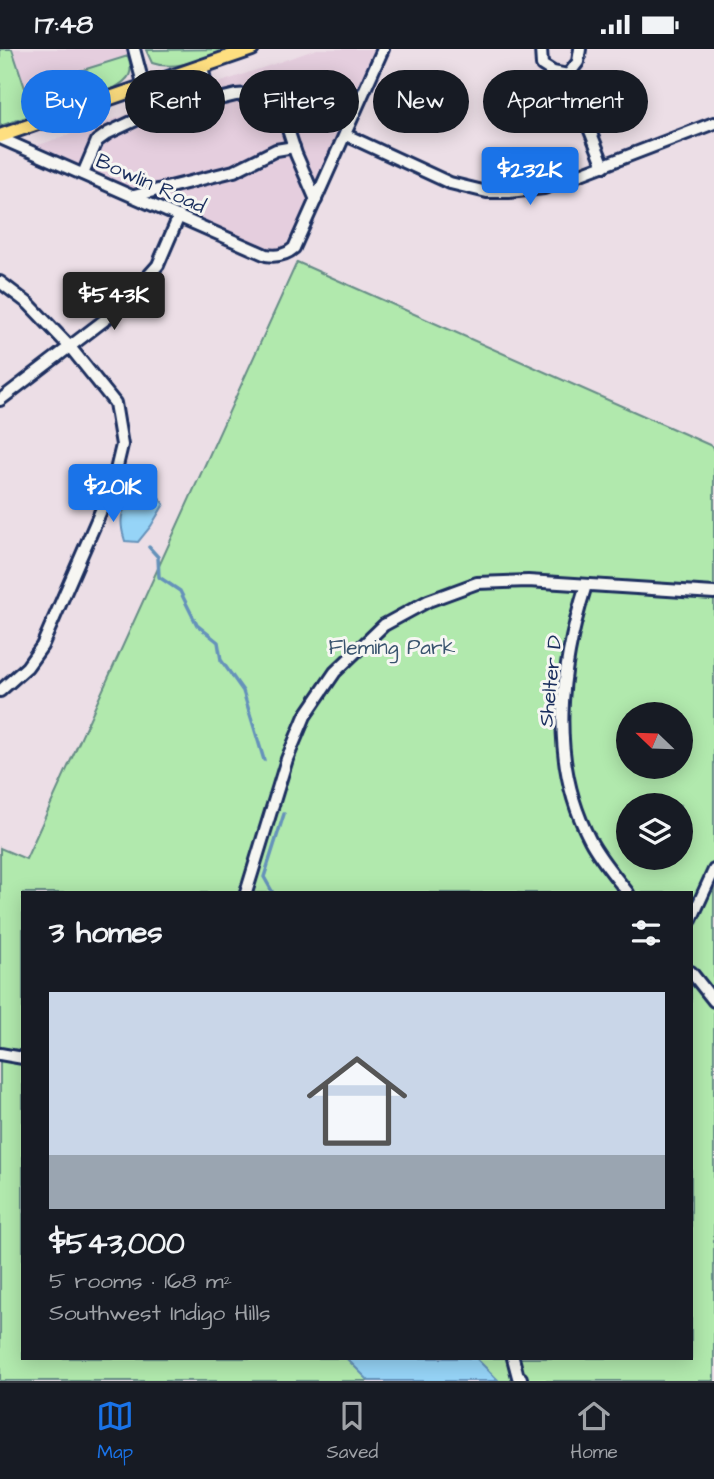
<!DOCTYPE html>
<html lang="en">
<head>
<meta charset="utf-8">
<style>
  :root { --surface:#171b24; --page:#242831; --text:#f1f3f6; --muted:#9ea1a6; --line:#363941; --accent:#1a73e8 }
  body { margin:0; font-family:"Architects Daughter",sans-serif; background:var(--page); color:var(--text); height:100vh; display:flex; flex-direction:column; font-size:26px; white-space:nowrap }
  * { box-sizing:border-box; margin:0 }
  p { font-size:23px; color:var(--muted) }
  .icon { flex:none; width:38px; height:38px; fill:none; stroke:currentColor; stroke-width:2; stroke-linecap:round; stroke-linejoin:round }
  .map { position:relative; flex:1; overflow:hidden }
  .details { position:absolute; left:21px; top:842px; width:672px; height:469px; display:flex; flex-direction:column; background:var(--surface); border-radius:0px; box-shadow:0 4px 18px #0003 }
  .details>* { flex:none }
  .banner { position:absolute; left:21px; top:21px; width:672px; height:63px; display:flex; gap:14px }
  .needle { width:46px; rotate:293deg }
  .controls { position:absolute; left:616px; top:653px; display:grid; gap:14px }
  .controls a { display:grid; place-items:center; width:77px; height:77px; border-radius:50%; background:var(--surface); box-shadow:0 4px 18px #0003; font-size:35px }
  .price { position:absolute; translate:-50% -60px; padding:0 16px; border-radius:7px; background:var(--accent); color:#fff; font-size:23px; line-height:46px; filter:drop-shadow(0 2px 4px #0008) }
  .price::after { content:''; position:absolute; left:50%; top:42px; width:21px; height:16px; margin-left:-10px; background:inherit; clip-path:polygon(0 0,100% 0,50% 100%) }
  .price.current { background:#222; color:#fff }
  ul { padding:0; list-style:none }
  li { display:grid; align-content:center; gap:14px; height:371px; padding:0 28px }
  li+li { border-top:2px solid var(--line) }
  li span { display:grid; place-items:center; height:217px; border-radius:0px; color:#555 }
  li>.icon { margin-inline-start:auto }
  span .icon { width:126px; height:126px; fill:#fffc; stroke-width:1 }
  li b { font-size:30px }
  h2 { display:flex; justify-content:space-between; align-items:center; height:84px; padding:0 28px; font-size:30px }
  .pill { padding:0 24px; border-radius:32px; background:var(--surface); box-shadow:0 4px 18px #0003; font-size:24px; line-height:63px }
  .pill.current { background:var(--accent); color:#fff }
  .status { display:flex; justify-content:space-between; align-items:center; height:49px; padding:0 35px; background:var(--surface); direction:ltr }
  .status svg { height:19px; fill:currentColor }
  .dock { display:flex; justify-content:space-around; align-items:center; height:98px; border-top:2px solid var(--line); background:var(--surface); font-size:19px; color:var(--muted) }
  .dock a { display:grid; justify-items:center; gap:4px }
  .dock .current { color:var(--accent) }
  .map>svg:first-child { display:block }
  .built { fill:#e5cede }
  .green { fill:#b1e9ad; stroke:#668c86; stroke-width:2; fill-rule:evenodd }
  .water { fill:#96d4f7; stroke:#6592ba; stroke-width:2 }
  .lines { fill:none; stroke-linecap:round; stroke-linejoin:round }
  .stream { stroke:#6592ba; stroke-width:3.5 }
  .minor-casing { stroke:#1b2f5e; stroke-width:16 }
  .major-casing { stroke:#1b2f5e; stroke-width:18 }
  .minor { stroke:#f6f6f2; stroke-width:10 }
  .major { stroke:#fedf80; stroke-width:12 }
  .labels { text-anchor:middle; stroke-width:6; stroke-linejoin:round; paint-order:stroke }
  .street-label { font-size:21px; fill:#1b2f5e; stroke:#f6f6f2 }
  .park-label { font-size:21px; fill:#39546e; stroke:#f6f6f2 }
</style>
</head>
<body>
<div class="status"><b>17:48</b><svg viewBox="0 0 49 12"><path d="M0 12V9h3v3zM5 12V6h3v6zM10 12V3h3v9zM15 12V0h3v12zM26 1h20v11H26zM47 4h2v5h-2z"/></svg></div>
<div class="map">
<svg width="714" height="1332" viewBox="0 0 714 1332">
  <rect width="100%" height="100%" fill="#ecdee6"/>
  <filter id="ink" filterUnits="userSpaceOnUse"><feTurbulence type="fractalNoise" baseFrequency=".0143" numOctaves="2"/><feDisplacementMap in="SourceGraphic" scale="14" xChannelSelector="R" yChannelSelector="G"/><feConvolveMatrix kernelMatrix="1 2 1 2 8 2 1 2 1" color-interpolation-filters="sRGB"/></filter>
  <g filter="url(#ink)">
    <g class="built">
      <polygon points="12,0 148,0 25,40"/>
      <polygon points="317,0 377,0 298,179 282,199 266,200 33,98"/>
    </g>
    <g class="green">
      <path d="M0 0H12L25 39 128 7C134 24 130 30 114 39L0 77Z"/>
      <path d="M229 0C205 8 177 23 152 14L146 1Z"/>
      <path d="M297 213 714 398V1332H0V799L26 810ZM628 665H681V718H628ZM628 756H681V808H628ZM23 844H691V1309H23Z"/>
    </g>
    <g class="water">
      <path d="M140 442 155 445 164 455 151 477 138 493 125 492C117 467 122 459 140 442Z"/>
      <polygon points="346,1309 476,1309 499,1332 369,1332"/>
    </g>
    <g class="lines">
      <g class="stream">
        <polyline points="149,498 158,508 159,528 180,542 197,576 218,593 221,611 243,642 264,711"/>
        <polyline points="273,844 264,828 284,765"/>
      </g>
      <defs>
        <g id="minor">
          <path d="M134 0 149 57C159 74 192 58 207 53L208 46 202 17"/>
          <polyline points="541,0 542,16 553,23 568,26"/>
          <polyline points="568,26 604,117"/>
          <polyline points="568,26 578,13 580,0"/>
          <polyline points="207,53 236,46 265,44 279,53 296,105 316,151"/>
          <polyline points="346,86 450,134 487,143 509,143 544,139 714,74"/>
          <path d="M0 89 266 206C278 208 286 206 294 199L383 0"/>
          <polyline points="83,125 97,92 108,84 153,63"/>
          <polyline points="134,147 234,122 276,101 294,98"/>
          <polyline points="0,233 29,255 70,298 115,354 122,396 113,434 42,597 27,618 0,642"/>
          <polyline points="0,351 119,260 158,216 179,167"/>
          <path d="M586 536C560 619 548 711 590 791 600 810 615 827 628 844"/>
          <polyline points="246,844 287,710 305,667 335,623 384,576 428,552 477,534 528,532 714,544"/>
          <polyline points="691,871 714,821"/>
          <polyline points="691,923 714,952"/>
          <polyline points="0,1005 23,1009"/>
          <polyline points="513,1309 518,1328 521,1329"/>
        </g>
        <polyline id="major" points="0,87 252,0"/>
      </defs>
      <use href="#minor" class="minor-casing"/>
      <use href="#major" class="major-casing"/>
      <use href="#minor" class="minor"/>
      <use href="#major" class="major"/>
    </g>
  </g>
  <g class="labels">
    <g class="street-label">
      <text transform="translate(151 134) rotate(24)" y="7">Bowlin Road</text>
      <text transform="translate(550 632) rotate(-84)" y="7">Shelter D</text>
    </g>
    <g class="park-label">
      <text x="392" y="605">Fleming Park</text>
    </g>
  </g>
</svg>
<div class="controls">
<a><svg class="needle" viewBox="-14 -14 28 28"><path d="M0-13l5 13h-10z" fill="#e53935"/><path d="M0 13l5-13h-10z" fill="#9ea1a6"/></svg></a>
<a><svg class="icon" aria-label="layers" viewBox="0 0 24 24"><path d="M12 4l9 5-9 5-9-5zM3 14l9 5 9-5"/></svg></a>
</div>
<b class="price" style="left:530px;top:158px">$232K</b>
<b class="price current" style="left:114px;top:283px">$543K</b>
<b class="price" style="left:113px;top:475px">$201K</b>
<div class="banner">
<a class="pill current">Buy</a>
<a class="pill">Rent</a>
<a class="pill">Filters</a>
<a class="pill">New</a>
<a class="pill">Apartment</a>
</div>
<section class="details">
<h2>3 homes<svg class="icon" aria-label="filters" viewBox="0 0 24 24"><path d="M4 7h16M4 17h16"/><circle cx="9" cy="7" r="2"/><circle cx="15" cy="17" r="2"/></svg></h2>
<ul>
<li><span style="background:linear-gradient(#c9d6e8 75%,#9aa5b1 0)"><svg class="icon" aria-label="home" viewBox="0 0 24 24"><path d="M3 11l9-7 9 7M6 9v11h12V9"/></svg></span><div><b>$543,000</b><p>5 rooms · 168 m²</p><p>Southwest Indigo Hills</p></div></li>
</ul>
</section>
</div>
<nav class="dock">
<a class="current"><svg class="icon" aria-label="map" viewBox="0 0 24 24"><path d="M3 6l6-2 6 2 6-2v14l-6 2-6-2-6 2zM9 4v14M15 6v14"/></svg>Map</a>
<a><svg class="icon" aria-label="saved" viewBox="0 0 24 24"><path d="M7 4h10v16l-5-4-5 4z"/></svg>Saved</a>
<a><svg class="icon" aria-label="home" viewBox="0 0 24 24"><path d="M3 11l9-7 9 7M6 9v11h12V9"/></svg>Home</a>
</nav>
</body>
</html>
